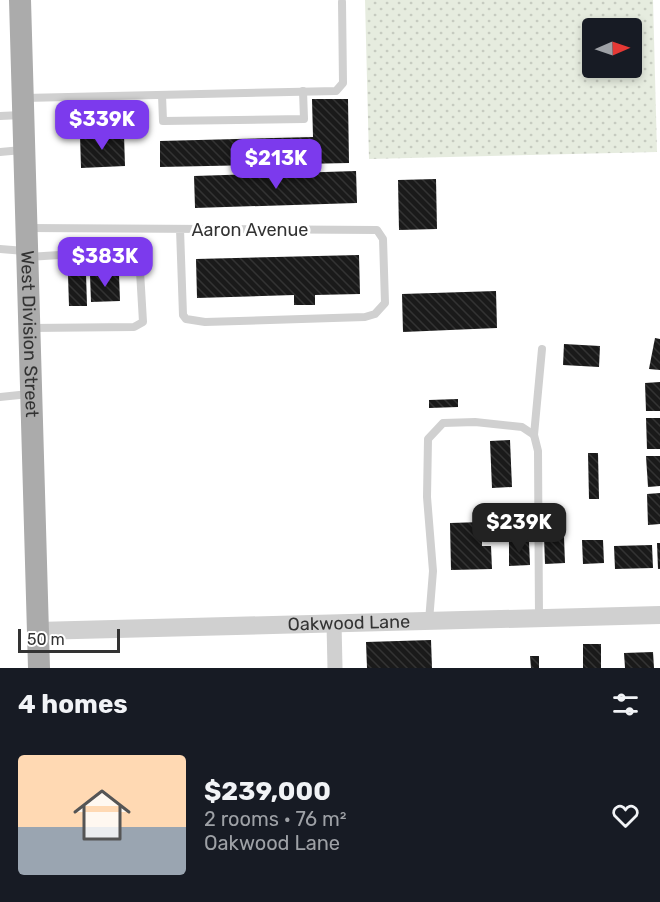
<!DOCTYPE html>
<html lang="en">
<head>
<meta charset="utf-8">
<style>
  :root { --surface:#171b24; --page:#20242c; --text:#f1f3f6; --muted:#9ea1a6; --line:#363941; --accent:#7c3aed }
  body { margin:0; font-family:Rubik,sans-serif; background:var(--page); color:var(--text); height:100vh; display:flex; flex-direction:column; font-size:22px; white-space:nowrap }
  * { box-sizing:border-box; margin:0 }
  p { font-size:20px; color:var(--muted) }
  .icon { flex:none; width:33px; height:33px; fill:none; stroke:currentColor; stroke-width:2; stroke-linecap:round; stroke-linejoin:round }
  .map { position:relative; height:668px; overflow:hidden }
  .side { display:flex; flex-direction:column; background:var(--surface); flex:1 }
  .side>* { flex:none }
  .needle { width:39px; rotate:88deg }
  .tools { position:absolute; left:582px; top:18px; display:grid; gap:12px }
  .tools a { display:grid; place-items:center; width:60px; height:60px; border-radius:6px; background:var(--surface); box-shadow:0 3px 9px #0003; font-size:30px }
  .scale { position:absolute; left:18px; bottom:15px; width:102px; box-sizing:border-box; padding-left:6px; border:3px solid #333; border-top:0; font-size:16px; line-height:21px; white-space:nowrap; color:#333; -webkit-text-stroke:4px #fff; paint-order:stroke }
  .price { position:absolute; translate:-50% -51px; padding:0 14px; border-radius:12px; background:var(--accent); color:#fff; font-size:20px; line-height:39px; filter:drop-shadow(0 2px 3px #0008) }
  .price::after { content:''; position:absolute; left:50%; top:36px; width:18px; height:14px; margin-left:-9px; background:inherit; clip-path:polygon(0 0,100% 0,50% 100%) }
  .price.active { background:#222; color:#fff }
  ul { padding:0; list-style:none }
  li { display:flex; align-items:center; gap:18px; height:150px; padding:0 18px }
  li+li { border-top:2px solid var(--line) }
  li span { display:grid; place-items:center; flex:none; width:168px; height:120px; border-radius:6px; color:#555 }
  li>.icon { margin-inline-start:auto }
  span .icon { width:72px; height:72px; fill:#fffc; stroke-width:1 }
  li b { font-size:26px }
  h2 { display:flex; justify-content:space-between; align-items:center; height:72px; padding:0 18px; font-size:26px }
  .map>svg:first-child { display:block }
  .grass { fill:url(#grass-dots); fill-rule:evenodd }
  .building { fill:url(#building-back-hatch) }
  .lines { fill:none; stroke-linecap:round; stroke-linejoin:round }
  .service { stroke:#d0d0d0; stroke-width:8 }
  .minor { stroke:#d0d0d0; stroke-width:15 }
  .tertiary { stroke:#d0d0d0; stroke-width:18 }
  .primary { stroke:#ababab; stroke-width:22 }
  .labels { text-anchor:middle; stroke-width:6; stroke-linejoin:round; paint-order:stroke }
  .street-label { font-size:18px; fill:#333; stroke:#fff }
</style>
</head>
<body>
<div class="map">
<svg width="660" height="668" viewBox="0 0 660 668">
  <defs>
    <pattern id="grass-dots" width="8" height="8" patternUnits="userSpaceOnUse" patternTransform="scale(1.5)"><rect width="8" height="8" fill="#e6ecdf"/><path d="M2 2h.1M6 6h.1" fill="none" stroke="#c6cbc0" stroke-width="1.8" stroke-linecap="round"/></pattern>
    <pattern id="building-back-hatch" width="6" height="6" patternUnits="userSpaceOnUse" patternTransform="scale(1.5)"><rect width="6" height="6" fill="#1a1a1a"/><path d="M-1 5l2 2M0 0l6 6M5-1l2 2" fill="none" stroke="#333"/></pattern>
  </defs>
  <rect width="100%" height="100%" fill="#fff"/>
  <path class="grass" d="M365 0H653L657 152 369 159ZM592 28H632V68H592Z"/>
  <g class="building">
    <polygon points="312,99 348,99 349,163 160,167 160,141 313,137"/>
    <polygon points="124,135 125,166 81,168 80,136"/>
    <polygon points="356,171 357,203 195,208 194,176"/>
    <polygon points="436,179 437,229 399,230 398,180"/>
    <polygon points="359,255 360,294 315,295 315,305 294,305 294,295 197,298 196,259"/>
    <polygon points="86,274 87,306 69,306 68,275"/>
    <polygon points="119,274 120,301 91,302 90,275"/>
    <polygon points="496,291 497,328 403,332 402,294"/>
    <polygon points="655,338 660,339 660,370 649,369"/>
    <polygon points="564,344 600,346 599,367 563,365"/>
    <polygon points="660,382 660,411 646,411 645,383"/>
    <polygon points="458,399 458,407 429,408 429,400"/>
    <polygon points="646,418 660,418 660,449 647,449"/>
    <polygon points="510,440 512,487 492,488 490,441"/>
    <polygon points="588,453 598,453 599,499 589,499"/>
    <polygon points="646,456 660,456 660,486 648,487"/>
    <polygon points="660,493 660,524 648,525 647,494"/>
    <polygon points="482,522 482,546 491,546 492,569 451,570 450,523"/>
    <polygon points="544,537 564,537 565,563 545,564"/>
    <polygon points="582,540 603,540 604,563 583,564"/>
    <polygon points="509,542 529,542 530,565 509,566"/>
    <polygon points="657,543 660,543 660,569 658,569"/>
    <polygon points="652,545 653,568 615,569 614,546"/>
    <polygon points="431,640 432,668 367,668 366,642"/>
    <rect x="583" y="644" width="18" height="24"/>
    <polygon points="653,652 654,668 625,668 624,653"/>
    <polygon points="530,656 539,656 539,668 531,668"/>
  </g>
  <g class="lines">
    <g class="service">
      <polyline points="162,95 163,121 304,119 303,91"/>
      <polyline points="24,98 336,91 343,83 342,2"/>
      <polyline points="0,116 22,115"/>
      <polyline points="0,152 22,150"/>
      <polyline points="27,228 377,230 383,239 385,303 375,314 365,317 205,322 186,319 183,315 180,229"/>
      <polyline points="0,249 25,251"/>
      <polyline points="28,257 123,251 136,252 140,271 143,322 134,327 31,328"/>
      <polyline points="0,397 29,394"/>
      <polyline points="534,435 542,349"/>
      <polyline points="429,621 433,571 427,497 428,439 443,423 475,422 522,427 534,435 538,451 539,618"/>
    </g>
    <polyline class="minor" points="334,623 335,668"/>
    <path class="tertiary" id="s1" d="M37 631 660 615"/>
    <path class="primary" id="s2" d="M20 0 39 668"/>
  </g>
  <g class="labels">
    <g class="street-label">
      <text x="250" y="236">Aaron Avenue</text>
      <text dy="6" stroke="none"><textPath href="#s2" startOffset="334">West Division Street</textPath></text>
      <text dy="6" stroke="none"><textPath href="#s1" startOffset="312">Oakwood Lane</textPath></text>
    </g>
  </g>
</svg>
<div class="tools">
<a><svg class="needle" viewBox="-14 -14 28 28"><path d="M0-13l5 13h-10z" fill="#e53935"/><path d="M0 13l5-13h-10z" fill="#9ea1a6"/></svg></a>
</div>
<div class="scale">50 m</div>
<b class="price" style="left:102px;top:151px">$339K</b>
<b class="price" style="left:276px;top:190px">$213K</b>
<b class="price" style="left:105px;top:288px">$383K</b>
<b class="price active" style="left:519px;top:554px">$239K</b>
</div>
<section class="side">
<h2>4 homes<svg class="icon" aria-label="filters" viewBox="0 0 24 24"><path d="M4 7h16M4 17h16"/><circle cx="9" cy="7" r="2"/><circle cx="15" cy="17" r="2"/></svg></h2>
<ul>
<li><span style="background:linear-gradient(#ffd9b3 60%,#9aa5b1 0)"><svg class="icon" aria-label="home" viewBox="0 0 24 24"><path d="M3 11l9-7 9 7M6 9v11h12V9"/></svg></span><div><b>$239,000</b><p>2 rooms · 76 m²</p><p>Oakwood Lane</p></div><svg class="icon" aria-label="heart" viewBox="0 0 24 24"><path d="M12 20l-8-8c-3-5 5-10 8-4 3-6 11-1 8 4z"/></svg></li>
</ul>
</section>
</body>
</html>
